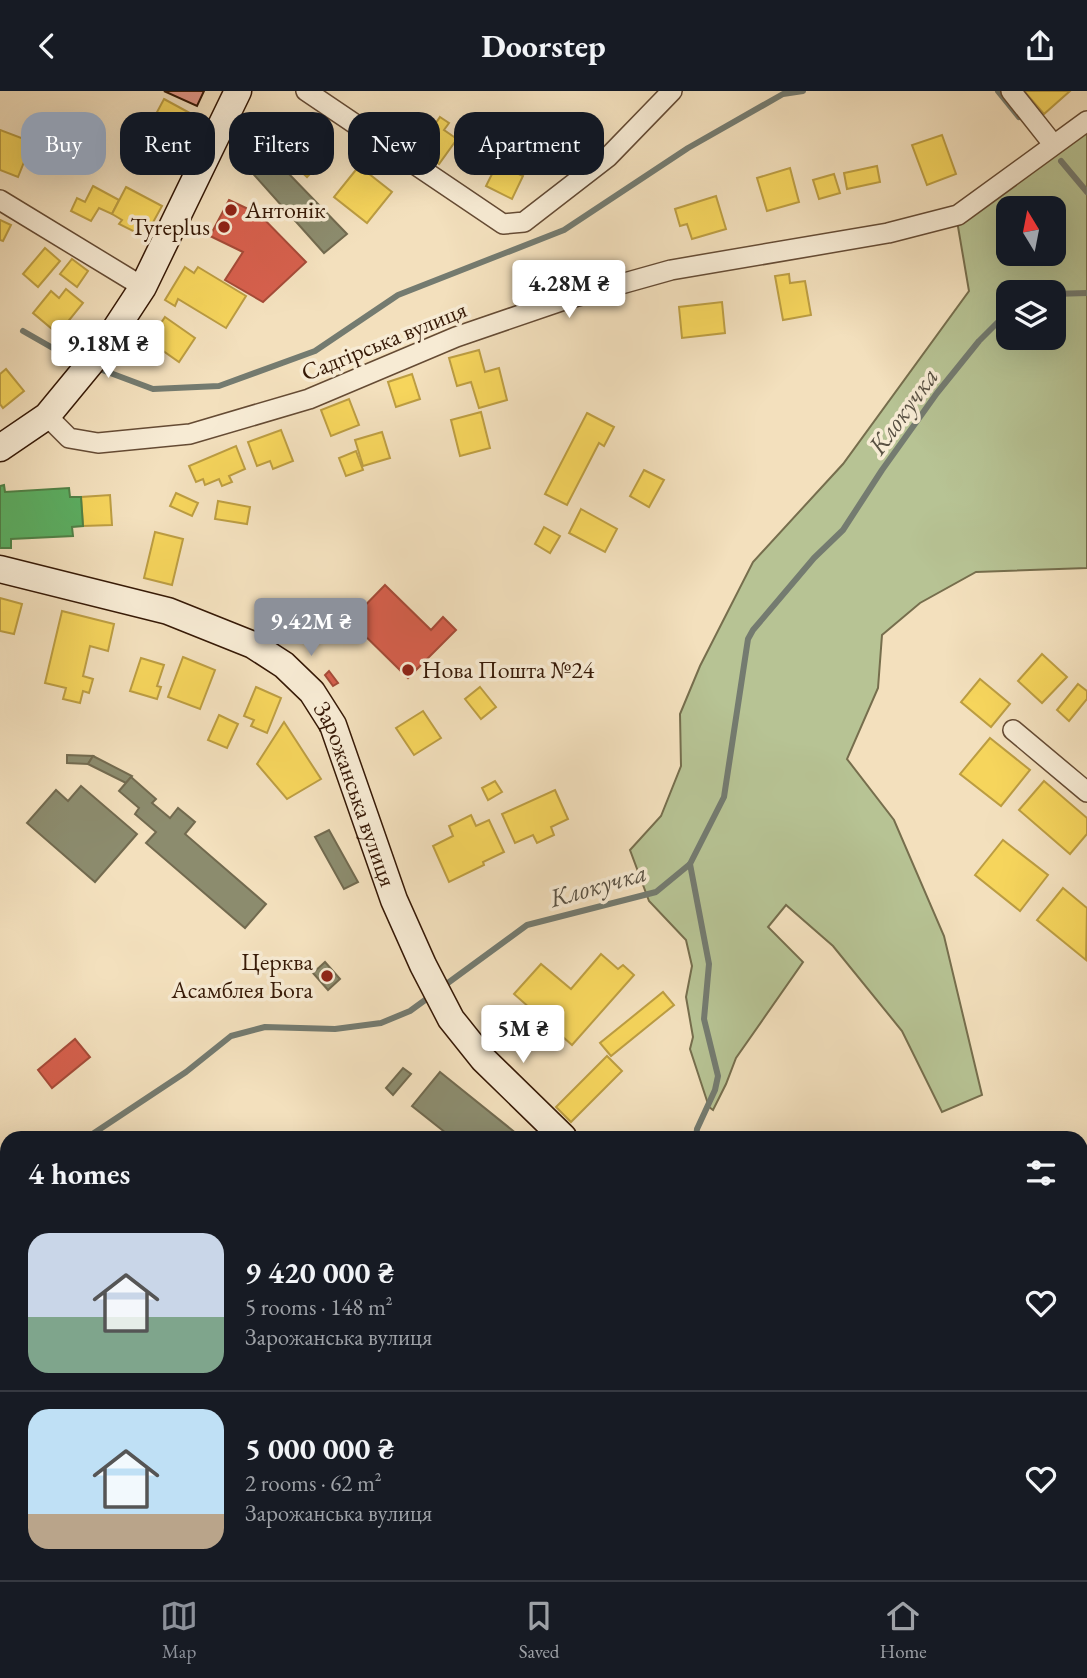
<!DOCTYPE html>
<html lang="en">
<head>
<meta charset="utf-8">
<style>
  :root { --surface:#171b24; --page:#242831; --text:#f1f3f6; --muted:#9ea1a6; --line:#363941; --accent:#8c9099 }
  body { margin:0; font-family:"EB Garamond",serif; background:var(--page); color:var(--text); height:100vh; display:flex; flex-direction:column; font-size:26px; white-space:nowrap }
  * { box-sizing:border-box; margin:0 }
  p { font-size:23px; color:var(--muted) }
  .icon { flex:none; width:38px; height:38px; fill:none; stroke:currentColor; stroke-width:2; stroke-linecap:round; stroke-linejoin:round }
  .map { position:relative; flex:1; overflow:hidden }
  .side { position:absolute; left:0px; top:1040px; width:1088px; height:450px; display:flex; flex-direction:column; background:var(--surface); border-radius:21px 21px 0 0; box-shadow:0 7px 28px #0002 }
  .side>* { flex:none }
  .top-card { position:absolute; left:21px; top:21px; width:700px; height:63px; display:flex; gap:14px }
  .needle { width:46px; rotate:350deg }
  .buttons { position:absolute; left:996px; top:105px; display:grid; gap:14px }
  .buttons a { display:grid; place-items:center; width:70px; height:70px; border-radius:14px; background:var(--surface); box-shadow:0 7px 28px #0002; font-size:35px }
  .price { position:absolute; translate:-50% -60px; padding:0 16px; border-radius:7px; background:#fff; color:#222; font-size:23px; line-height:46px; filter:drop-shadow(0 2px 4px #0008) }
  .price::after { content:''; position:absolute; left:50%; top:42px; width:21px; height:16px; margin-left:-10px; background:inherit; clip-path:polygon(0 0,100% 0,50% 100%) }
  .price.on { background:var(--accent); color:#fff }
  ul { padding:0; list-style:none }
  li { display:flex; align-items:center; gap:21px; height:175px; padding:0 28px }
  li+li { border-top:2px solid var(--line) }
  li span { display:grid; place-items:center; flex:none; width:196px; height:140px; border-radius:21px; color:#555 }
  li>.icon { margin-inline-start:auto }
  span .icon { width:84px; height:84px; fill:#fffc; stroke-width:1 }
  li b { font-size:30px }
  h2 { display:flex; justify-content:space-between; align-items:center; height:84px; padding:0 28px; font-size:30px }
  .tag { padding:0 24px; border-radius:21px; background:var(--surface); box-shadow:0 7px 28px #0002; font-size:24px; line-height:63px }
  .tag.on { background:var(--accent); color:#fff }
  header { display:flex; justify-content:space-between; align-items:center; height:91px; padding:0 28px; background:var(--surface); font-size:32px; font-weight:700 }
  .tabs { display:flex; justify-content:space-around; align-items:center; height:98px; border-top:2px solid var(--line); background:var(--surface); font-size:19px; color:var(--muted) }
  .tabs a { display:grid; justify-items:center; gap:4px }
  .tabs .on { color:var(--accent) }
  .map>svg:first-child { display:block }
  .green { fill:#b7c394; stroke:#766e4d; stroke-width:2; fill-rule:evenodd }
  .homes { fill:#f6d55c; stroke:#bc9d42; stroke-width:2 }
  .shops { fill:#d6604d; stroke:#a64b38; stroke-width:2 }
  .public { fill:#5aae61; stroke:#4f8146; stroke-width:2 }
  .industry { fill:#8c8c6e; stroke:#726a4f; stroke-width:2 }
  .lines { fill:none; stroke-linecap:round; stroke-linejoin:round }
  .stream { stroke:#747b70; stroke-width:6 }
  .building { fill:#e09686; stroke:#361906; stroke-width:2 }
  .street-casing { stroke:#654b34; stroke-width:22 }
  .secondary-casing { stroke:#361906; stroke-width:29 }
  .street { stroke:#f7ebd4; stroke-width:19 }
  .secondary { stroke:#f7ebd4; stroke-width:26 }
  .poi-dot { fill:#8f2418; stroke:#f7ebd4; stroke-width:2.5 }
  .labels { text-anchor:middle; stroke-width:7; stroke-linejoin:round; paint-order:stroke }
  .poi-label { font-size:24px; fill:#361906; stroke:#f7ebd4; text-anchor:start }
  .street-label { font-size:24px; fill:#361906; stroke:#f7ebd4 }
  .water-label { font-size:26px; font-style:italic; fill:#5a5244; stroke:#f7ebd4 }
</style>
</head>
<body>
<header><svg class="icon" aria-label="back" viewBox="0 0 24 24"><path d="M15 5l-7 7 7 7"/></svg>Doorstep<svg class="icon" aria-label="share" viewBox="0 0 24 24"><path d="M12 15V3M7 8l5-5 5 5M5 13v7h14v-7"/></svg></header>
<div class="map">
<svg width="1087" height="1489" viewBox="0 0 1087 1489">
  <rect width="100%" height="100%" fill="#f3e0bd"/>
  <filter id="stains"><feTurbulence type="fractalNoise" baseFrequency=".00286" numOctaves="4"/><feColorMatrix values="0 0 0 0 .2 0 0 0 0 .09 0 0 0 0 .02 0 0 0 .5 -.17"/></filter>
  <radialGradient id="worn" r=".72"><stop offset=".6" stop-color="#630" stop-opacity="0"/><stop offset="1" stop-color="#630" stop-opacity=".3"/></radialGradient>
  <g class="green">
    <path d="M1087 28V477L976 481 920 512 882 544 878 597 847 668 894 729 944 845 982 1004 942 1021 902 940 833 855 786 814 768 836 803 871 736 967 726 993 713 1019 709 1016 690 958 693 946 686 906 692 875 686 849 649 810 630 759 661 725 681 675 680 623 700 575 753 471 843 373 969 200 956 124ZM1008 117H1054V163H1008ZM1008 201H1054V247H1008Z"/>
    <polygon points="0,1136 7,1142 7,1299 0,1302"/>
  </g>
  <g class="homes">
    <polygon points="1024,0 1070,0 1044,23"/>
    <polygon points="164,8 199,27 184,55 149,36"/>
    <polygon points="440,26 449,32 444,39 457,48 439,73 418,58"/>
    <polygon points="510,34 529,43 514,72 495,63"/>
    <polygon points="306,36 331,61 307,86 281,62"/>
    <polygon points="0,39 32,51 18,86 0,79"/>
    <polygon points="942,44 956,83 927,94 912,54"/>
    <polygon points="497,73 523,85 512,108 486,95"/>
    <polygon points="359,75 392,101 367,132 334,106"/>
    <polygon points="877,75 880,91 847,98 844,82"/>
    <polygon points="790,77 799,111 767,120 757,87"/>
    <polygon points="834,83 840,102 819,108 813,89"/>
    <polygon points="93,95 119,109 112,123 99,117 91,130 71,120 77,107 85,111"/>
    <polygon points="126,96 162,115 145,146 119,133 122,129 112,123"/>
    <polygon points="716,105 726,138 692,148 687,133 680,135 675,118"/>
    <polygon points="0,129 11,134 3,150 0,149"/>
    <polygon points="45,157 60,170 38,196 23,183"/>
    <polygon points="72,168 88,180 77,196 60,183"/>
    <polygon points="185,176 194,182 198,176 246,205 226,237 178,208 175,215 165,209"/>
    <polygon points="789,183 790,192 805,190 811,224 783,229 775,185"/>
    <polygon points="66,198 83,212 58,243 33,222 51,200 59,207"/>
    <polygon points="722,211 725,242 682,247 679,216"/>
    <polygon points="165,226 195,247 179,271 149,250"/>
    <polygon points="479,259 485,281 499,277 507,309 479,317 471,291 457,295 449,267"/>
    <polygon points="6,278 24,300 3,317 0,313 0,283"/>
    <polygon points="412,283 420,308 396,316 388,291"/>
    <polygon points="349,308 359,334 331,345 321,319"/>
    <polygon points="481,321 490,357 460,365 451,329"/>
    <polygon points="587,322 614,336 604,355 599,352 567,414 545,403"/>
    <polygon points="281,339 293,370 273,378 270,370 257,375 248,351"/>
    <polygon points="382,341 390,367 363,375 355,349"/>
    <polygon points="236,355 245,378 229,385 232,391 222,395 219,388 205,394 203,388 196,391 189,375"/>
    <polygon points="356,360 363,379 346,385 339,367"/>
    <polygon points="644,379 664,389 649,416 630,405"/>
    <polygon points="176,402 198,412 192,425 170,415"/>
    <polygon points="110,404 112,434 83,435 81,406"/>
    <polygon points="218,410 250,416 247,433 215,428"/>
    <polygon points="581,418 617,438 605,461 569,442"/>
    <polygon points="544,436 560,445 550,462 535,453"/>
    <polygon points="155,441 183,448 172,494 144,487"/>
    <polygon points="0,507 22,513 14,543 0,540"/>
    <polygon points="62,520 114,533 108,560 90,555 83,585 93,588 89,602 83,600 80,612 63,608 66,597 45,592"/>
    <polygon points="1042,563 1067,586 1042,612 1018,590"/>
    <polygon points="183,566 215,579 200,618 168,606"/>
    <polygon points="141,567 164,574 157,595 161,596 157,608 130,600"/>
    <polygon points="980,588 1010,613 991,636 961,611"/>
    <polygon points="1078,593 1087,600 1087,608 1069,630 1057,619"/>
    <polygon points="256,596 281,607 267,642 251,635 254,629 244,625"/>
    <polygon points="480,596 496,616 481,628 465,608"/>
    <polygon points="423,620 441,647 414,664 396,637"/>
    <polygon points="219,624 238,633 227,657 208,649"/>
    <polygon points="284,631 321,688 287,708 257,673"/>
    <polygon points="990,647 1030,679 1001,715 960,683"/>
    <polygon points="495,690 502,701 488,709 482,697"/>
    <polygon points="1044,690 1087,727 1087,743 1070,763 1019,719"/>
    <polygon points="555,699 568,728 551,736 554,744 537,752 533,744 515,752 502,723"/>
    <polygon points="471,724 476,735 489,729 504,761 483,771 484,774 449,791 433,755 453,745 449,735"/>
    <polygon points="1003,749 1048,784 1020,820 975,784"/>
    <polygon points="1063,797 1087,817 1086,869 1037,829"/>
    <polygon points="601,863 618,878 623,874 634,884 572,954 554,938 549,944 534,931 539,925 514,903 541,873 571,898"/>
    <polygon points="663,901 674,914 611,965 600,952"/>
    <polygon points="607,965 622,980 571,1031 556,1016"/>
    <polygon points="473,1482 492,1482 489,1489 473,1484"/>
    <polygon points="496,1482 537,1482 535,1489 493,1489"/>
    <polygon points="553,1482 585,1482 583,1489 551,1489"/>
    <polygon points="614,1482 657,1482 656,1489 613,1489"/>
  </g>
  <g class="shops">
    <polygon points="229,109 259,123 306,171 263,211 225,189 243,161 210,145"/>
    <polygon points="385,494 431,539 443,526 456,539 408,587 350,530"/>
    <polygon points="329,580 338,592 333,595 325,584"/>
    <polygon points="75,948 90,966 52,997 38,979"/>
  </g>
  <polygon class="public" points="4,394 5,401 69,397 70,406 81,406 83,435 72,436 73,445 11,448 11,457 0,457 0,395"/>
  <g class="industry">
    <polygon points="260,53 347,143 324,162 248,77"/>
    <polygon points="67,664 93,665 88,673 67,672"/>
    <polygon points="93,665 132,685 126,692 88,673"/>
    <polygon points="131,686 156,708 152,712 170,727 178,717 195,731 185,743 266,813 245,837 146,752 156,741 135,723 139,717 119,700"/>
    <polygon points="81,695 137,743 95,791 27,732 56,699 68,710"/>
    <polygon points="329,739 358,791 344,798 315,746"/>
    <polygon points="325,871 340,888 328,899 313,882"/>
    <polygon points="403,977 411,983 393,1004 386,997"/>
    <polygon points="440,981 517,1043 514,1046 451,1046 412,1015"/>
  </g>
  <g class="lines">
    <g class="stream">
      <polyline points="998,0 1019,26"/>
      <polyline points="1061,70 1087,101"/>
      <polyline points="1054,203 1087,202"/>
      <polyline points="23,240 65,264 84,271"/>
      <polyline points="97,277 153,298 219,295 315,260 398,204 564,139 688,57 783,3 803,0"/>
      <polyline points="690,773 709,873 704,928 718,985 715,999 697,1038 696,1046"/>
      <polyline points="441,897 527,834 656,801 690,773 724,706 748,548 753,539 814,467 843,439 882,379 937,302 979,250 1008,221"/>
      <polyline points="88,1046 186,981 231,945 265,936 335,938 381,932 410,920 432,904"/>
      <polyline points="0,1094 7,1092"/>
      <polyline points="1082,1388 1087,1395"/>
    </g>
  </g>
  <polygon class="building" points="164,0 204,0 197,15"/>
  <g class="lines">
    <defs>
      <g id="street">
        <polyline points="306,0 503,133 524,131 608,66 672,0"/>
        <polyline points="1011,0 1053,53"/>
        <polyline points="0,109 143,196"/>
        <polyline points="47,325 69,347 98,352 190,343 309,308 456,246 564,209 671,179 888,142 958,124 1087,30"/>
        <polyline points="1013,639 1087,701"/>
        <polyline points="260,1489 267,1482"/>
        <polyline points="596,1489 597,1482"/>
        <polyline points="788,1489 797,1482"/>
      </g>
      <g id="secondary">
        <polyline points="0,357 47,325 103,257 143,196 238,0"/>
        <path id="s1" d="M0 478 168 520 253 554 284 574 312 601 333 634 394 809 423 874 451 928 483 968 563 1046"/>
        <polyline points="1082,1324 1087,1326"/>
      </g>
    </defs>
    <use href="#street" class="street-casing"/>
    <use href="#secondary" class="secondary-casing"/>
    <use href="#street" class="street"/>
    <use href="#secondary" class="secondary"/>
  </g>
  <g class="poi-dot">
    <circle cx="231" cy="119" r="7"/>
    <circle cx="224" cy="136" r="7"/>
    <circle cx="408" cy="579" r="7"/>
    <circle cx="327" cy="885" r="7"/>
  </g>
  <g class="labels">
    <g class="poi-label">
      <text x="245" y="127">Антонік</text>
      <text x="210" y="144" text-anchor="end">Tyreplus</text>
      <text x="422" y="587">Нова Пошта №24</text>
      <text x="313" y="879" text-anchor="end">Церква<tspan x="313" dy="28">Асамблея Бога</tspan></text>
    </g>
    <g class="street-label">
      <text transform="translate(384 250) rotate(-22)" y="8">Садгірська вулиця</text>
      <text dy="8" stroke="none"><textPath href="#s1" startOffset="452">Зарожанська вулиця</textPath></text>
    </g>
    <g class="water-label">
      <text transform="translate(903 320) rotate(-54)" y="9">Клокучка</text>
      <text transform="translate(598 794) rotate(-16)" y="9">Клокучка</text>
    </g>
  </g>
  <rect width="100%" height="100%" filter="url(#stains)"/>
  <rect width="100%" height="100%" fill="url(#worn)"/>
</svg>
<div class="buttons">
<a><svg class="needle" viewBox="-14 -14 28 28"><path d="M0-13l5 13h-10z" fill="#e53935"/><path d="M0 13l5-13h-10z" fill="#9ea1a6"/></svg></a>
<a><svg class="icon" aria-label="layers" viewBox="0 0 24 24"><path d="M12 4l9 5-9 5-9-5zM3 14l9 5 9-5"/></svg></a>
</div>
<b class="price" style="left:569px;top:229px">4.28M ₴</b>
<b class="price" style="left:108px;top:289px">9.18M ₴</b>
<b class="price on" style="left:311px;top:567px">9.42M ₴</b>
<b class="price" style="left:523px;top:974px">5M ₴</b>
<div class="top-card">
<a class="tag on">Buy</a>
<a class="tag">Rent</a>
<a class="tag">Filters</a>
<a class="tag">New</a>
<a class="tag">Apartment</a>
</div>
<section class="side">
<h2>4 homes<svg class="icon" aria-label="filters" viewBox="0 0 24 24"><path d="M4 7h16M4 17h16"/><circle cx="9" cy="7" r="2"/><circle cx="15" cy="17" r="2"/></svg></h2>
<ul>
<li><span style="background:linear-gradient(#c9d6e8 60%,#7fa58c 0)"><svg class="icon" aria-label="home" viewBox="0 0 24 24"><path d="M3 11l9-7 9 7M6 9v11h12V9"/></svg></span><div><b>9 420 000 ₴</b><p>5 rooms · 148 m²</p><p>Зарожанська вулиця</p></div><svg class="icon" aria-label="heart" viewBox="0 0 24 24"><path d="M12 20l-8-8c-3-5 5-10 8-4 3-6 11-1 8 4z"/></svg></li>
<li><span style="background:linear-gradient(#bfe0f5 75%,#b9a48a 0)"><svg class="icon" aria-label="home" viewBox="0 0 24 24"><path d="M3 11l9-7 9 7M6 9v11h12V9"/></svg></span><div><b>5 000 000 ₴</b><p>2 rooms · 62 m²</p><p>Зарожанська вулиця</p></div><svg class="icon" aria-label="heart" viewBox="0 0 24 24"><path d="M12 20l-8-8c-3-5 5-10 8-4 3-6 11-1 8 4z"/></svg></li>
</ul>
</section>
</div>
<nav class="tabs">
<a class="on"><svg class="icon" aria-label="map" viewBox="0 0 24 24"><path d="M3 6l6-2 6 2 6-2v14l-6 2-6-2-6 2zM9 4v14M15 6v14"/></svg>Map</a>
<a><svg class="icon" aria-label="saved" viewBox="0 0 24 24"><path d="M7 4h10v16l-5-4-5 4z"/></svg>Saved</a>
<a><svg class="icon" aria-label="home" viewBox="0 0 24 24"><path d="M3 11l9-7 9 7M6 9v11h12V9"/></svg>Home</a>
</nav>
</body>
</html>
